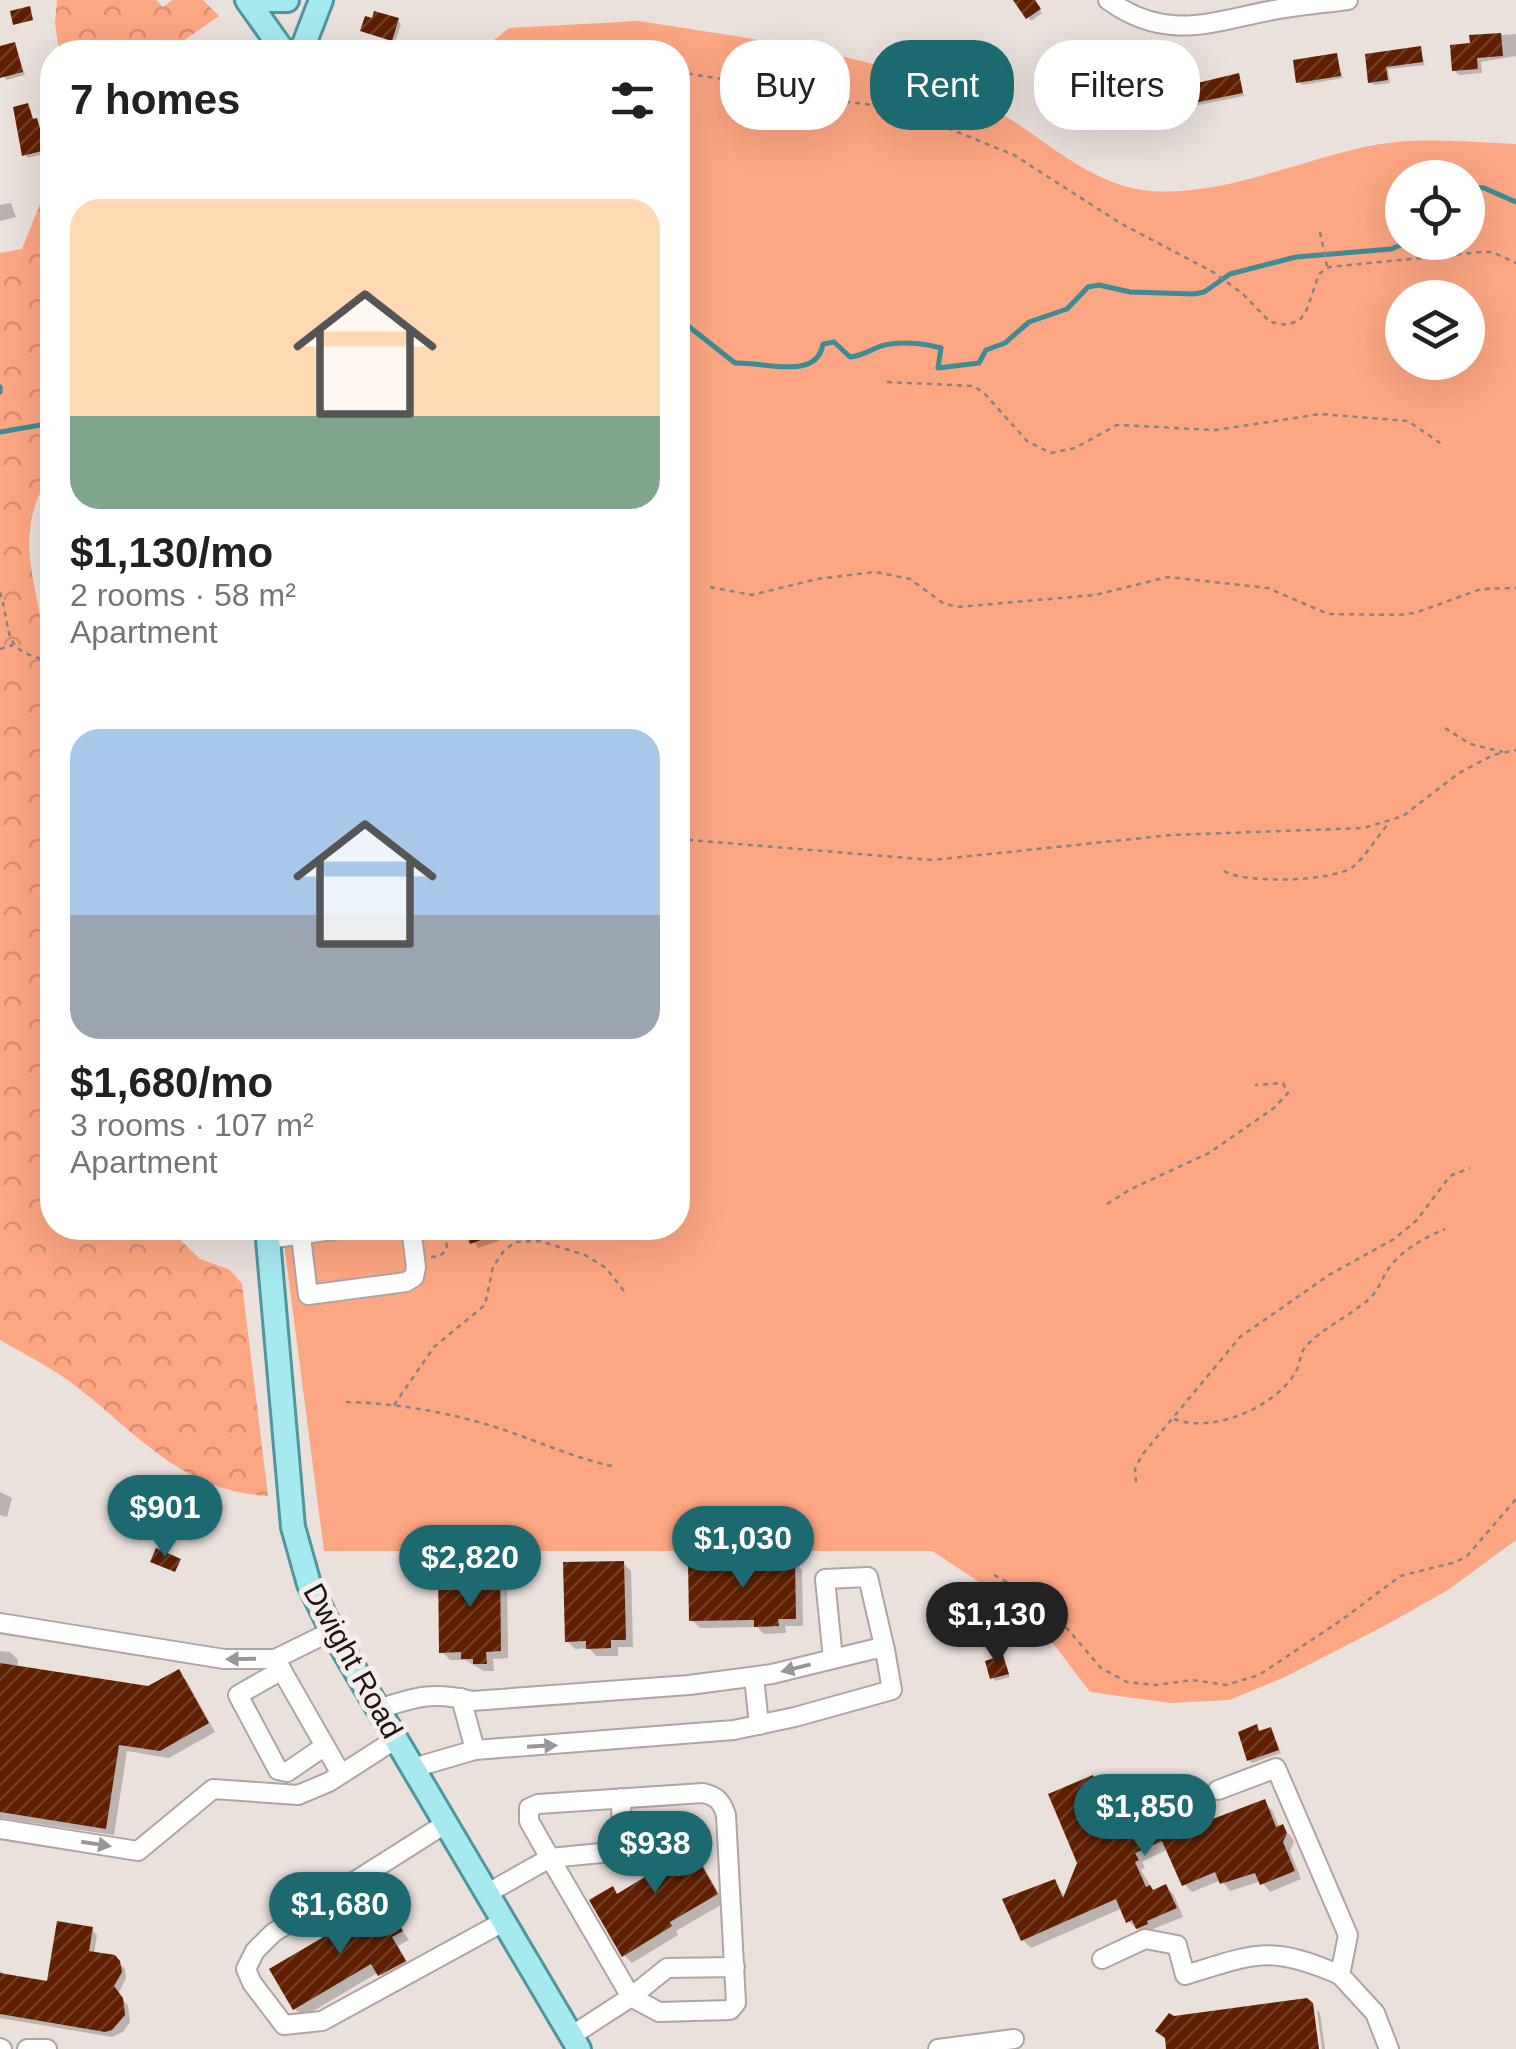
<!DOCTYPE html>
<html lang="en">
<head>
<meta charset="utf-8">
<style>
  :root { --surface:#fff; --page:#f2f2f2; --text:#202124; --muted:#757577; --accent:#1d6970 }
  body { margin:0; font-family:Arial,sans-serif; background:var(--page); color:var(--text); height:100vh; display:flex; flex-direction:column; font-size:38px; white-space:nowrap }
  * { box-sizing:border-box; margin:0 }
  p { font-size:32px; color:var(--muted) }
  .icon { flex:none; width:55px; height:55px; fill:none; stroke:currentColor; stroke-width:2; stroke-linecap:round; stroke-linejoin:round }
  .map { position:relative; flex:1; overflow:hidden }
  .panel { position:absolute; left:40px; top:40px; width:650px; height:1200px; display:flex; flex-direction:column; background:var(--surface); border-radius:40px; box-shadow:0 10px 40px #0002 }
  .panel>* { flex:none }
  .banner { position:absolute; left:720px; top:40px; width:645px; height:90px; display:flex; gap:20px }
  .fabs { position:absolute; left:1385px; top:160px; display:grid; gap:20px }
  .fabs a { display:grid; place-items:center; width:100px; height:100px; border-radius:50%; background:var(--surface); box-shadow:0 10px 40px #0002; font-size:50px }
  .price { position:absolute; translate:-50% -85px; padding:0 22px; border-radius:35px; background:var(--accent); color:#fff; font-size:32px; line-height:65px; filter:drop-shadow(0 2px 5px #0008) }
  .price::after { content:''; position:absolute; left:50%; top:60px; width:30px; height:22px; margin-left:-15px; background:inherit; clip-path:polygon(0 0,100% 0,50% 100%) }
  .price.selected { background:#222; color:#fff }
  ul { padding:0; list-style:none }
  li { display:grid; align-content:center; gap:20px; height:530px; padding:0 30px }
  li span { display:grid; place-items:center; height:310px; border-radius:30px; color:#555 }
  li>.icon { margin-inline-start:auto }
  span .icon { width:180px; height:180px; fill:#fffc; stroke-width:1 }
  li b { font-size:42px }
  h2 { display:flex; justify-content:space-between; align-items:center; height:120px; padding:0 30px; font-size:42px }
  .tag { padding:0 35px; border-radius:40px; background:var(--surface); box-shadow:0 10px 40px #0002; font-size:35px; line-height:90px }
  .tag.selected { background:var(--accent); color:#fff }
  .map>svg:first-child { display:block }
  .green { fill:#fda683; fill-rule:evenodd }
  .forest { fill:url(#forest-crowns) }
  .shadow { fill:#0003 }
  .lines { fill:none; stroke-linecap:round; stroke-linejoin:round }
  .stream { stroke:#3e8c94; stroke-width:5 }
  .building { fill:url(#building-hatch) }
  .minor-casing { stroke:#afa5a1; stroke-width:22 }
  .major-casing { stroke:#4f969d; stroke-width:28 }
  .path { stroke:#89827f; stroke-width:2.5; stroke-dasharray:5 5; stroke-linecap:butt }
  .minor { stroke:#fff; stroke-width:18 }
  .major { stroke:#a7e9f0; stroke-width:22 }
  .oneway { fill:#989696 }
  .labels { text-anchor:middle; stroke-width:10; stroke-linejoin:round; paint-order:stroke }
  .street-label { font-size:30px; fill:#1a1615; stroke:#f7ede9 }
</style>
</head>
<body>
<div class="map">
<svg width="1516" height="2049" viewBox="0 0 1516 2049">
  <defs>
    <pattern id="forest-crowns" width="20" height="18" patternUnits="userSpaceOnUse" patternTransform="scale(2.5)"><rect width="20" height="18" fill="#fda683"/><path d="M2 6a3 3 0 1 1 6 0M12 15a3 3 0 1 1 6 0" fill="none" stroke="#d88e70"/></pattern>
    <pattern id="building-hatch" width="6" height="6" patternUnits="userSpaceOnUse" patternTransform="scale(2.5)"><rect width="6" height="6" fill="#5f1f00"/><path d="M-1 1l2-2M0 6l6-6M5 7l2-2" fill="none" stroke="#713e25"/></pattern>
  </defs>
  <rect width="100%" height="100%" fill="#eae0dc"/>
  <path class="green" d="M638 21C747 38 859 52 963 93 1026 118 1079 185 1150 191 1225 197 1306 157 1380 144 1424 137 1471 142 1516 144V1540L1448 1590 1386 1625 1283 1678 1229 1700 1171 1703 1090 1692 1033 1617 932 1551H324L282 1228H678V52H479L509 28ZM1402 178H1468V242H1402ZM1402 298H1468V362H1402Z"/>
  <g class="forest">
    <polygon points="57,0 156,0 163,7 173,0 203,0 219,16 167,52 59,52 55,23"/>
    <path d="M52 174V472C15 527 32 567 42 627L52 631V1228H168L200 1259 230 1270 242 1284 268 1496C177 1491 133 1427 66 1379 45 1364 22 1353 0 1340V253L22 249Z"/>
  </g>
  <g class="shadow">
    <polygon points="1016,0 1033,0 1042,13 1031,21"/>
    <polygon points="397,20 401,24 395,42 363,30"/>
    <polygon points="1516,34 1516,56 1481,62 1482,73 1459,75 1454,70 1472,45 1472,37"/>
    <polygon points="412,42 427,46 426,52 409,52"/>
    <polygon points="15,45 25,75 6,80 0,66 0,49"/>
    <polygon points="1420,49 1425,65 1388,69 1390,83 1374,85 1370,82 1367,56"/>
    <polygon points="1336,56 1343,78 1302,85 1299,82"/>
    <polygon points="1238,75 1244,96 1194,106 1191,103"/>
    <polygon points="28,106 34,121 39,124 47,153 28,158 25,155"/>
    <polygon points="11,203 16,217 0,221 0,205"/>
    <polygon points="466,1228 494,1228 499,1241 478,1248"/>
    <polygon points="0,1492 12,1498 7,1517 0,1515"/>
    <polygon points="794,1562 802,1570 803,1626 785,1626 786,1633 764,1634 757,1627 700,1628 692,1620"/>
    <polygon points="623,1563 631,1571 633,1647 618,1647 618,1656 596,1656 589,1648 575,1649 567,1641"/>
    <polygon points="499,1565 507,1573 508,1658 493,1659 494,1671 484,1671 465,1660 450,1660 442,1652"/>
    <polygon points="0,1651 10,1652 18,1660 17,1668 148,1688 178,1672 186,1680 215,1732 169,1758 127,1751 114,1835 0,1818"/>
    <polygon points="1003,1658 1010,1677 996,1681 993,1678"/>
    <polygon points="1256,1727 1260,1734 1271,1730 1273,1733 1281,1753 1252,1763 1249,1760"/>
    <polygon points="1093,1778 1101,1786 1123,1834 1179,1810 1192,1829 1264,1802 1272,1810 1280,1828 1290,1835 1294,1842 1290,1851 1301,1879 1270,1892 1261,1881 1230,1891 1221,1880 1192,1892 1184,1884 1168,1849 1142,1862 1145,1868 1141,1870 1154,1892 1166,1887 1174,1895 1183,1917 1153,1929 1155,1932 1146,1936 1128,1921 1123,1908 1031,1948 1023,1940 1054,1882 1066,1898 1080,1863"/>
    <polygon points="683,1836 691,1844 724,1903 676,1931 678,1935 632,1963 624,1955 612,1889 619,1896 657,1873 655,1853"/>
    <polygon points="377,1908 386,1917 391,1914 409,1940 398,1946 412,1970 388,1983 379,1972 303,2017 295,2009"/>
    <polygon points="91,1929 97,1935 94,1954 120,1964 125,1969 126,1978 118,1994 128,2006 130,2022 123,2032 112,2037 0,2018 0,1971 8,1977 49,1984"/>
    <polygon points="1317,2010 1320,2013 1325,2049 1322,2049"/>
  </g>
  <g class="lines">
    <g class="stream">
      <polyline points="1468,187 1484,188 1516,202"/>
      <path d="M678 318 735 363C761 361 817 382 823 344L834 342 850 357C862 356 870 350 881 346 899 341 923 343 941 348L938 368 979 363 986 350 1005 343 1029 322 1067 309 1088 287 1099 285 1130 292 1194 294 1204 292 1230 274 1296 257 1391 249 1409 242"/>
      <polyline points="0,387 0,392"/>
      <polyline points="0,432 52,423"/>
    </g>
  </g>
  <g class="building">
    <polygon points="1013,0 1035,0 1041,9 1026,19"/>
    <polygon points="30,6 33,20 13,25 10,11"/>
    <polygon points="374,11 399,18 392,41 360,31 365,16 372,18"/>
    <polygon points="1501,33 1503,56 1477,58 1478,69 1452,71 1450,45 1470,43 1469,35"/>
    <polygon points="15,42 23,72 0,78 0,46"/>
    <polygon points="1421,46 1423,62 1386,67 1388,80 1368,83 1365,54"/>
    <polygon points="1079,51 1098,65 1133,78 1127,94 1083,80 1065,67"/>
    <polygon points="1337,53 1341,76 1296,83 1293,60"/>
    <polygon points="1239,73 1243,93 1189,104 1185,86"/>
    <polygon points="28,103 33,119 37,118 46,150 22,156 13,107"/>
    <polygon points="464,1228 510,1228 511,1229 470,1244"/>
    <polygon points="156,1548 181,1559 175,1572 150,1562"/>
    <polygon points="795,1559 796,1619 778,1619 779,1626 754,1627 754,1620 689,1621 688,1561"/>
    <polygon points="624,1561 626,1640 611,1640 611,1648 586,1649 586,1641 565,1642 563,1562"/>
    <polygon points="500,1563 501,1651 486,1652 487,1664 473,1664 473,1659 461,1659 461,1652 439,1653 438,1564"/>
    <polygon points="1003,1655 1009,1674 990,1679 985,1661"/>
    <polygon points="0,1663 148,1686 179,1669 209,1723 160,1751 119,1745 106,1829 0,1812"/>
    <polygon points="1257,1724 1259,1731 1271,1727 1279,1750 1247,1761 1238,1732"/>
    <polygon points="1093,1775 1120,1833 1180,1807 1189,1828 1265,1799 1276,1827 1283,1824 1287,1833 1283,1842 1295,1871 1260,1885 1255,1873 1220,1884 1215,1872 1182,1886 1162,1841 1135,1853 1139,1860 1135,1862 1146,1887 1150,1885 1153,1890 1166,1884 1177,1908 1147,1921 1148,1924 1136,1929 1132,1920 1126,1923 1116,1899 1021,1941 1002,1899 1055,1879 1063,1898 1077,1863 1048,1794"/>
    <polygon points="683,1832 718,1894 670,1922 672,1926 622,1957 589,1900 613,1886 617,1894 653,1872 644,1857 652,1852 648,1846 660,1839 664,1845"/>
    <polygon points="378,1905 384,1915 391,1911 403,1931 392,1937 406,1961 378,1976 371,1964 293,2010 269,1969"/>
    <polygon points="57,1921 93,1927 89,1951 115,1955 120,1961 122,1972 114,1986 123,1998 125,2015 112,2030 105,2032 0,2014 0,1973 47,1981"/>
    <polygon points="1307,1998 1313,2003 1319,2049 1166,2049 1165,2038 1155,2031 1169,2013 1174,2016"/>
  </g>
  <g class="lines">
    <defs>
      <g id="minor">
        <path d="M1108 0C1168 44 1216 20 1279 9 1302 5 1325 3 1348 0"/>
        <polyline points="300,1228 308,1295 406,1282 414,1277 416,1267 411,1228"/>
        <polyline points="268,1239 347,1228"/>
        <polyline points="0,1623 224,1659 275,1659 332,1631"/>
        <polyline points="833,1659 825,1579 868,1577 885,1650"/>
        <polyline points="277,1662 341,1774"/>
        <polyline points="282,1670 238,1695 278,1770 287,1772 325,1746"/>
        <polyline points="754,1677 759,1725"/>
        <polyline points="461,1698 475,1750"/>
        <path d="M378 1709C415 1697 433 1691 472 1701L689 1685 772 1674 874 1649 885 1650 892 1690 795 1717 734 1730 475 1750 413 1768"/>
        <polyline points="1218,1790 1276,1768 1348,1935 1340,1975 1375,2013 1389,2049"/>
        <path d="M621 1798 622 1851 550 1858 529 1821V1808L538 1804 703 1793C717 1796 722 1802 726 1815L736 2003 730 2010 659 2012 631 1997 667 1968 735 1967"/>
        <polyline points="445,1824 273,1933 255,1951 246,1969 252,1983 284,2025 322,2021 503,1922"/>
        <polyline points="0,1829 138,1851 213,1789 298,1795 329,1782 396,1739"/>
        <polyline points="486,1894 550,1858 631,1997 571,2036"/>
        <path d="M1102 1959 1145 1939 1177 1945 1185 1975C1255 1954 1269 1944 1340 1975"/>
        <polyline points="0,2048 2,2049"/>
        <polyline points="27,2049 47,2049"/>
        <polyline points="938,2049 1014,2039"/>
      </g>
      <g id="major">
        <polyline points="247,0 284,52"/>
        <polyline points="249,0 287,0"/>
        <polyline points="301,52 321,0"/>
        <polyline points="267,1228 293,1527 309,1584 332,1631 579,2049"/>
      </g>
    </defs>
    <use href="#minor" class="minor-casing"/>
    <use href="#major" class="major-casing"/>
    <g class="path">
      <polyline points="678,72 791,90 831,100 924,111"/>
      <polyline points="907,99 950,129 1014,155 1120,223 1213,272 1243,294 1270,322 1287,325 1300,320 1307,309 1319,274 1329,267 1482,252 1492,252 1516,263"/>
      <polyline points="1320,232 1327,266"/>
      <polyline points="887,382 974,386 985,394 1027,441 1051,453 1075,448 1117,425 1216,430 1320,414 1408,421 1440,443"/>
      <polyline points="710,587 752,595 817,579 875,572 910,579 943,603 957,607 1095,595 1168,577 1268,588 1328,614 1399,615 1415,613 1481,589 1516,588"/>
      <path d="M0 592C13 636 0 651 52 661"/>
      <polyline points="0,649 13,645"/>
      <polyline points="1445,728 1470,744 1503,752"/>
      <polyline points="678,839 932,860 1171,835 1364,828 1403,816 1459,773 1493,755 1516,750"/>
      <path d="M1224 871C1245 884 1335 882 1354 866 1367 855 1377 836 1389 823"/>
      <polyline points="1107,1204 1131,1189 1209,1153 1274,1108 1288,1093 1283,1083 1255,1085"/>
      <polyline points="431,1257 440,1256 447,1249 445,1228"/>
      <path d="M346 1402C390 1403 435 1410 478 1422 524 1434 565 1456 612 1466"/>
      <polyline points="394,1405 434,1347 485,1305 493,1267 503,1252 515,1242 540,1241 585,1255 606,1268 624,1291"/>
      <path d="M1174 1419C1212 1434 1274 1408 1295 1373 1301 1364 1299 1354 1306 1346 1323 1328 1349 1316 1368 1300 1379 1291 1381 1279 1389 1268 1402 1250 1424 1238 1445 1229"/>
      <polyline points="1136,1482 1135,1469 1142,1455 1240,1337 1329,1275 1394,1239 1416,1221 1450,1176 1470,1168"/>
      <polyline points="994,1575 1045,1603 1101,1668 1127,1682 1156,1685 1192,1680 1226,1685 1259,1675 1343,1619 1400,1576 1456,1562 1467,1556 1516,1499"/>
    </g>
    <use href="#minor" class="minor"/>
    <use href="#major" class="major"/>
  </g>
  <defs><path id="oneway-solid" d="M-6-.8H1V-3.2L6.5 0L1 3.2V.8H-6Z" transform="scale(2.5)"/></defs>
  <g class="oneway">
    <use href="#oneway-solid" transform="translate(241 1659) rotate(179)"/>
    <use href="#oneway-solid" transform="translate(796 1668) rotate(166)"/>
    <use href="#oneway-solid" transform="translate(542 1746) rotate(-3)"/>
    <use href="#oneway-solid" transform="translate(96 1844) rotate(9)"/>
  </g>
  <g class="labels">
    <g class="street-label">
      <text transform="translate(353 1661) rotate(61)" y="10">Dwight Road</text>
    </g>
  </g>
</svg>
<div class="fabs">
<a><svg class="icon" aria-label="locate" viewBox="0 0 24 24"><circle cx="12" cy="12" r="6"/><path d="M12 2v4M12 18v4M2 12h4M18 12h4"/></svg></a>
<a><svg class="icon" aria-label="layers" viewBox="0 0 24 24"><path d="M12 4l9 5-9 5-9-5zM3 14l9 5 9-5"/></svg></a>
</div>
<b class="price" style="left:165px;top:1560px">$901</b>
<b class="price" style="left:743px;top:1591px">$1,030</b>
<b class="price" style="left:470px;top:1610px">$2,820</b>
<b class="price selected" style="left:997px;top:1667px">$1,130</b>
<b class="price" style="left:1145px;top:1859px">$1,850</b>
<b class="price" style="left:655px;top:1896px">$938</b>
<b class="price" style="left:340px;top:1957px">$1,680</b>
<div class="banner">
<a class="tag">Buy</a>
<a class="tag selected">Rent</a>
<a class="tag">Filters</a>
</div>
<section class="panel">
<h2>7 homes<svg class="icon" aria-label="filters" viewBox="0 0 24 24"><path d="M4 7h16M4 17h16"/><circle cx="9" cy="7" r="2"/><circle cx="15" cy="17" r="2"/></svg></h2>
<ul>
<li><span style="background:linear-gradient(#ffd9b3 70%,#7fa58c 0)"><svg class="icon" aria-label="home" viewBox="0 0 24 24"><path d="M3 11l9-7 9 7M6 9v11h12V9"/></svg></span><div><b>$1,130/mo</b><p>2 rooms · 58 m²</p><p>Apartment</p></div></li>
<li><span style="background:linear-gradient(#a9c7e8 60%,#9aa5b1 0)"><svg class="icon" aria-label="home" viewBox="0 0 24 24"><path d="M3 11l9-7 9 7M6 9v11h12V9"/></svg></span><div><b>$1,680/mo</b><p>3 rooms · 107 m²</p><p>Apartment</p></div></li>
</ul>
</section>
</div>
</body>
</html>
